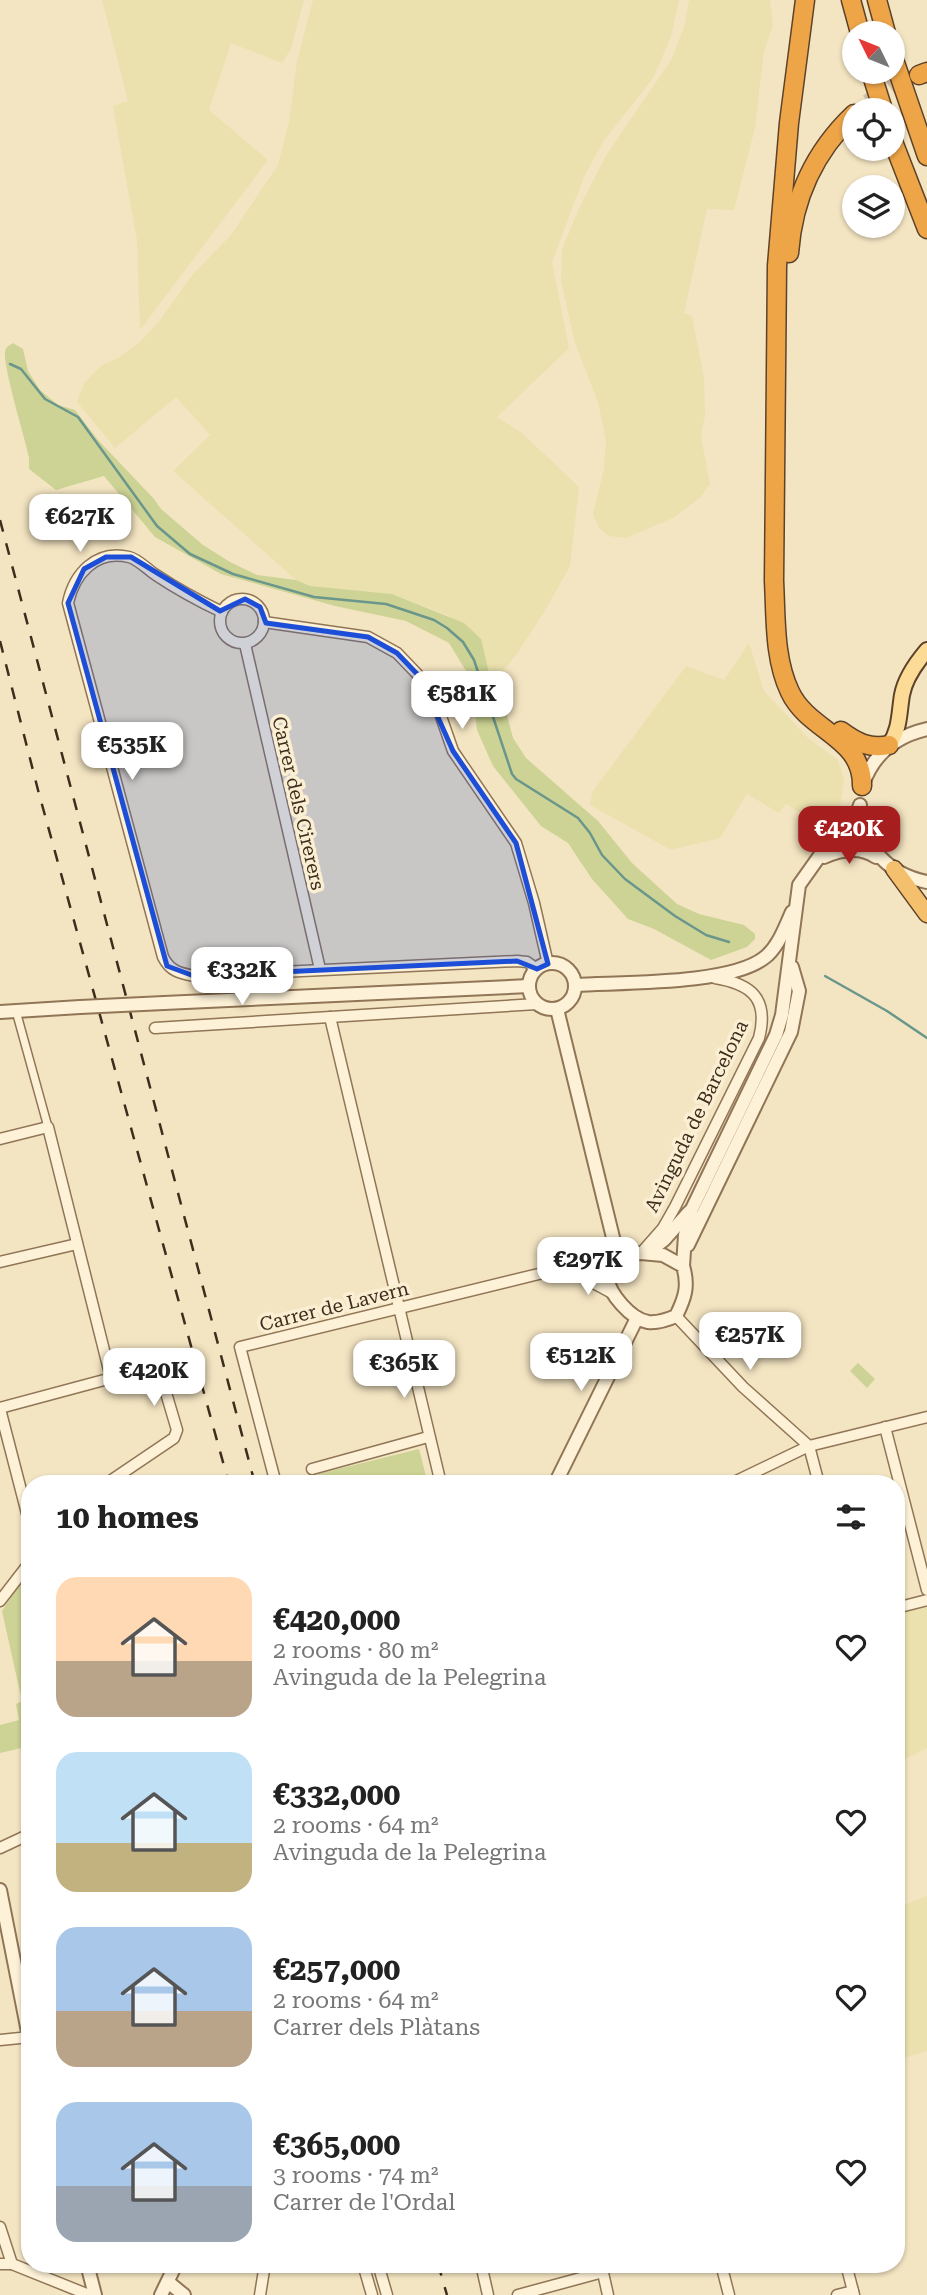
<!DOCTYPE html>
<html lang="en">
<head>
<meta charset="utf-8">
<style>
  :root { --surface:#fff; --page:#f2f2f2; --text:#222; --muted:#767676; --accent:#a71e1f }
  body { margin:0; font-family:"Roboto Serif",serif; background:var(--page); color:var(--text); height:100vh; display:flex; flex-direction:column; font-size:26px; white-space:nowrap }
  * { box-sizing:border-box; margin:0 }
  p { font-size:23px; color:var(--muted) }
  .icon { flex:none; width:38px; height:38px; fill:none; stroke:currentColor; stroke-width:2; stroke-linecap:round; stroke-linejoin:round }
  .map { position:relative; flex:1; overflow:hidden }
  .side { position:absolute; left:21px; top:1475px; width:884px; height:798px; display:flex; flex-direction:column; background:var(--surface); border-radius:28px; box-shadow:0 2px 5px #0004 }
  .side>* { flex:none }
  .needle { width:46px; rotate:313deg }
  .tools { position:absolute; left:842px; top:21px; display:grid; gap:14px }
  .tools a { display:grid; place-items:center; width:63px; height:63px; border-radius:50%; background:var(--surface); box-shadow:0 2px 5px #0004; font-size:35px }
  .price { position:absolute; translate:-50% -60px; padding:0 16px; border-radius:14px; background:#fff; color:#222; font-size:23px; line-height:46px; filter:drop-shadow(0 2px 4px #0008) }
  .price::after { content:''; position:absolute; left:50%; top:42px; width:21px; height:16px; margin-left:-10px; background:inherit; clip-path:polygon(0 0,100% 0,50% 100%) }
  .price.on { background:var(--accent); color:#fff }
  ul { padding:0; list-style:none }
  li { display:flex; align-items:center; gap:21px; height:175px; padding:0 35px }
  li span { display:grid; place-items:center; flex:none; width:196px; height:140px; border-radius:21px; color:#555 }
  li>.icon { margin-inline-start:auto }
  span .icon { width:84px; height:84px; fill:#fffc; stroke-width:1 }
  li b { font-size:30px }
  h2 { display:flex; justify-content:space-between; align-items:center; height:84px; padding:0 35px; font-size:30px }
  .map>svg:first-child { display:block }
  .farmland { fill:#eae1ae }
  .green { fill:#ccd394 }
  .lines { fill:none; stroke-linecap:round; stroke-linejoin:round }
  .stream { stroke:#6a968b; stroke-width:2.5 }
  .motorway-tunnel { stroke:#d0c0a1; stroke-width:18; stroke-dasharray:18 9; stroke-linecap:butt }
  .pedestrian-casing { stroke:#907556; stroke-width:10 }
  .minor-casing { stroke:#907556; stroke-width:13 }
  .tertiary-casing { stroke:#907556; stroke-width:16 }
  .primary-casing { stroke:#5d422b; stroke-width:18 }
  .trunk-casing { stroke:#5d422b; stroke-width:19 }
  .motorway-casing { stroke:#5d422b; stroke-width:21 }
  .pedestrian { stroke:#fdf1d7; stroke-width:7 }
  .minor { stroke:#fdf1d7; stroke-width:10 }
  .tertiary { stroke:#fdf1d7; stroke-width:12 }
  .primary { stroke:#fbdb95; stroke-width:14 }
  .trunk { stroke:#f4c06e; stroke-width:16 }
  .motorway { stroke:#eda548; stroke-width:18 }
  .rail { stroke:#3e2d1c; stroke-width:2.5; stroke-dasharray:12 12; stroke-linecap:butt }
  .tertiary-bridge-casing { stroke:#907556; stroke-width:16; stroke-linecap:butt }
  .tertiary-bridge { stroke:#fdf1d7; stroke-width:12 }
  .marked { fill:#1d4ed8; fill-opacity:0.2; stroke:#1d4ed8; stroke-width:5; stroke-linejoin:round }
  .labels { text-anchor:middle; stroke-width:7; stroke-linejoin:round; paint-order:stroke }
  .street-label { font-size:19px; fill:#3e2d1c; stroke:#faeed3 }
</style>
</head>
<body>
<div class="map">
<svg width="927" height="2295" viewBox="0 0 927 2295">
  <rect width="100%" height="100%" fill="#f4e5c2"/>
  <g class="farmland">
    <polygon points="102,0 304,0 291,49 282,63 231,43 209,110 268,160 140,330 137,241 113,106 128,101"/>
    <polygon points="313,0 679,0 671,37 653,78 603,142 584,177 552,262 569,348 497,417 522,433 579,487 570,566 546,609 516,655 492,685 481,640 447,615 392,594 310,586 296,580 173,471 210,435 176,397 115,448 77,402 84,383 102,365 118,358 140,342 160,320 193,274 231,235 278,165 289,122 297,61"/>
    <polygon points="689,0 770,0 773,26 764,51 755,128 734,210 707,209 684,313 692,316 704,378 705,415 701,437 710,484 700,498 673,518 626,538 609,536 599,528 593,514 604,468 606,441 598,402 575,343 561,282 562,249 581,204 607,154 671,60 685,24"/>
    <polygon points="749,643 764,691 808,738 838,760 844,780 839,811 824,828 786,804 779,813 747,794 720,838 671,850 590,805 593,791 686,666 724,680"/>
    <polygon points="922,1602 927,1609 927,1748 903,1760 896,1746 896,1609"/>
    <polygon points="927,1896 927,2051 896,2060 896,1908"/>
  </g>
  <g class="green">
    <path d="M13 343 23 349 28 371 40 390 58 405 75 410 98 440 154 499 161 509 203 545 230 562 257 575 296 580 310 586 392 594 464 623 481 639 492 685 505 707 513 738 526 758 598 821 632 863 677 904 699 914 744 925 755 934V939L747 947 711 960 654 929 628 919 592 879 568 843 541 826 493 766 477 730 471 679 449 643 406 621 335 606 221 574 155 537 104 476 56 490 29 469V458C25 438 3 367 5 352 6 346 9 346 13 343Z"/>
    <polygon points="858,1363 875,1379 867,1388 850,1371"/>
    <polygon points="419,1449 428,1484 322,1484 318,1474"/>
    <polygon points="30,1569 30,1746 0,1753 0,1725 19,1720 16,1704 22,1701 2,1611"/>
  </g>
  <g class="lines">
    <g class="stream">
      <polyline points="10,364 21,369 45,399 78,417 157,526 190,554 233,574 314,597 386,604 434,620 447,628 463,642 474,660 512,774 516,779 578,818 590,833 602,855 625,879 675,916 706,935 729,942"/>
      <polyline points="825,976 887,1011 927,1038"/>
    </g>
    <polyline class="motorway-tunnel" points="868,103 898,83 919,75"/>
    <defs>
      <polyline id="pedestrian" points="16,1011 48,1127"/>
      <g id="minor">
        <circle cx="242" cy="621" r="22"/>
        <path d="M222 612C199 601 177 589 156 575 148 570 138 559 129 557 96 549 74 574 68 603L163 957C170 971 179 973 194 976L517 961 527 962 537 969"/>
        <polyline points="264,622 368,637 397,653 420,677 437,705 453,751 516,843 534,903 548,964"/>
        <polyline points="245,644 320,969"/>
        <polyline points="330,1017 441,1484"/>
        <polyline points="155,1028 537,1004"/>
        <polyline points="0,1139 48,1127 111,1378"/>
        <path d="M641 1253 663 1228 675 1207 759 1038C769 999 752 984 715 978"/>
        <polyline points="0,1262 77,1244"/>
        <polyline points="575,1273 611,1261"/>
        <polyline points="676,1316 743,1387 809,1446 819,1484"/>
        <polyline points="0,1408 149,1368 161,1376 177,1430 174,1438 106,1484"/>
        <polyline points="0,1409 30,1525"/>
        <polyline points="885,1427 927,1590"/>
        <polyline points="312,1469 428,1437"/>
        <polyline points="276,1484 240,1347 555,1270 575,1273 614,1294"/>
        <polyline points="730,1484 809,1446 927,1417"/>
        <polyline points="0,1601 30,1562"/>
        <polyline points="896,1608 927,1600"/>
        <polyline points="0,1848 30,1834"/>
        <polyline points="0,2040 30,2037"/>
        <polyline points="0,2227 12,2264"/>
        <polyline points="0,2264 12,2264 89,2295"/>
        <polyline points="363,2264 372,2295"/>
        <polyline points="378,2264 387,2295"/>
        <polyline points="481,2264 488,2295"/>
        <polyline points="601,2264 608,2295"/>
        <polyline points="721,2264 729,2295"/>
        <polyline points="846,2264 854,2295"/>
        <polyline points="260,2295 265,2264"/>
        <polyline points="518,2295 603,2272"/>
        <polyline points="837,2295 853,2291"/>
      </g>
      <g id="tertiary">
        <path d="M863 784C874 753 896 736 927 729"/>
        <path d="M860 808C862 847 890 875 927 882"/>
        <path d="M824 857C842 849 860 846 876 857"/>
        <circle cx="552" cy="986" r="23"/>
        <path d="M575 985C621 982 729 985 764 958 778 948 785 927 792 912"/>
        <polyline points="164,1003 529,986"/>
        <polyline points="557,1009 618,1258"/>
        <polyline points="0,1012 80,1007"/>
        <polyline points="688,1245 791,1032 799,991 792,967"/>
        <path d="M641 1253 663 1255 683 1266C689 1286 685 1298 676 1316 667 1320 658 1323 648 1322 631 1319 609 1294 607 1277 606 1271 608 1267 611 1261L630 1254Z"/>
        <polyline points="647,1253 664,1240 689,1212"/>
        <polyline points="683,1266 685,1235 692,1209 776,1035 782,1015 799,885 821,854 852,827 860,805"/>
        <polyline points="555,1484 637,1318"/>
        <polyline points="0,1890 30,2042"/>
        <polyline points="87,2264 95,2295"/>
        <polyline points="168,2282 184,2295"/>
        <polyline points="161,2295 176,2264"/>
      </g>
      <path id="primary" d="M889 745C900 730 899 713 902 695 905 678 916 663 927 650"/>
      <polyline id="trunk" points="894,869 927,914"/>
      <g id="motorway">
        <path d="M805 0 789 123 777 266 774 581C776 618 774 659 790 692 809 732 863 737 862 786"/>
        <polyline points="851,0 860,33"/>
        <polyline points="877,0 886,33"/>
        <polyline points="892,54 927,156"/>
        <polyline points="871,72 883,110"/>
        <polyline points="919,75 927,72"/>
        <polyline points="892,139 927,229"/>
        <path d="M789 253C793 198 814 152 854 114"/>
        <path d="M841 731C857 743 870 749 889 745"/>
      </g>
    </defs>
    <use href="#pedestrian" class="pedestrian-casing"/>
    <use href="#minor" class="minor-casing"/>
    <use href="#tertiary" class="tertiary-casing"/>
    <use href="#primary" class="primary-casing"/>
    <use href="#trunk" class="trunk-casing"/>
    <use href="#motorway" class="motorway-casing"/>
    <use href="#pedestrian" class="pedestrian"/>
    <use href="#minor" class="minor"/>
    <use href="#tertiary" class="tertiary"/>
    <use href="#primary" class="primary"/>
    <use href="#trunk" class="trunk"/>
    <use href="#motorway" class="motorway"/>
    <g class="rail">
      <polyline points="0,520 255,1484"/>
      <polyline points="0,641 38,790 229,1484"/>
      <polyline points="438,2264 447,2295"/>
    </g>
    <defs>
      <polyline id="tertiary-bridge" points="80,1007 164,1003"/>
    </defs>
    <use href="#tertiary-bridge" class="tertiary-bridge-casing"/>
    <use href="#tertiary-bridge" class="tertiary-bridge"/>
  </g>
  <path class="marked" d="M106 557H131L220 611 245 599 260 607 266 623 368 637 397 653 420 677 453 751 516 843 548 964 537 969 517 961 194 976 167 966 68 603 84 569Z"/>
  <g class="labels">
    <g class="street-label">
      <text transform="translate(299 803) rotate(77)" y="7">Carrer dels Cirerers</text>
      <text transform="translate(696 1116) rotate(-64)" y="7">Avinguda de Barcelona</text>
      <text transform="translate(334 1306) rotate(-14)" y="7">Carrer de Lavern</text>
    </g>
  </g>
</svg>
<div class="tools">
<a><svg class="needle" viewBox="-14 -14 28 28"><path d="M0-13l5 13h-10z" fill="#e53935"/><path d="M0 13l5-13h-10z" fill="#767676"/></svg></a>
<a><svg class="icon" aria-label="locate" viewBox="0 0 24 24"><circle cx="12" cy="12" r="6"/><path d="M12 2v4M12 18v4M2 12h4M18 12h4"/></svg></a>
<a><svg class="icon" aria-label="layers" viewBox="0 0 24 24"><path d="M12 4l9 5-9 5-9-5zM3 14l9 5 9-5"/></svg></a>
</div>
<b class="price" style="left:80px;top:554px">€627K</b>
<b class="price" style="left:462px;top:731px">€581K</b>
<b class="price" style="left:132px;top:782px">€535K</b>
<b class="price on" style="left:849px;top:866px">€420K</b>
<b class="price" style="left:242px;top:1007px">€332K</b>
<b class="price" style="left:588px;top:1297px">€297K</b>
<b class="price" style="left:750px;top:1372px">€257K</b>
<b class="price" style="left:581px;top:1393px">€512K</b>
<b class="price" style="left:404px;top:1400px">€365K</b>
<b class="price" style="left:154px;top:1408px">€420K</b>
<section class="side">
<h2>10 homes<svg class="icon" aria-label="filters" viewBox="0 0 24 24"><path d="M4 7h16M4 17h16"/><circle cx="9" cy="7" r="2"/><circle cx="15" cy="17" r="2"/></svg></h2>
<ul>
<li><span style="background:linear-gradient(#ffd9b3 60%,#b9a48a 0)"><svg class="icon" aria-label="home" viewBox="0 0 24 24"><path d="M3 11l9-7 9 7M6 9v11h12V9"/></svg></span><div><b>€420,000</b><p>2 rooms · 80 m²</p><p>Avinguda de la Pelegrina</p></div><svg class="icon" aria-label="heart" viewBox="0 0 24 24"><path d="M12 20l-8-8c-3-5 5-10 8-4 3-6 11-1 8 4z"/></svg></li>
<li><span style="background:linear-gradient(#bfe0f5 65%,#c2b280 0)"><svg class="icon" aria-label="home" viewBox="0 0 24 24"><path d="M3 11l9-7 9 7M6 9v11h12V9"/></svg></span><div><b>€332,000</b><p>2 rooms · 64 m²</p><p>Avinguda de la Pelegrina</p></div><svg class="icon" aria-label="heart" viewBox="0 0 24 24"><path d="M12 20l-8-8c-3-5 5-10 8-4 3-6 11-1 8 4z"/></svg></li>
<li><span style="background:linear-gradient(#a9c7e8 60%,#b9a48a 0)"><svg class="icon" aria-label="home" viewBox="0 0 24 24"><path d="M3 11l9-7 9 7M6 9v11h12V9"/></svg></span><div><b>€257,000</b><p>2 rooms · 64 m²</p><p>Carrer dels Plàtans</p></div><svg class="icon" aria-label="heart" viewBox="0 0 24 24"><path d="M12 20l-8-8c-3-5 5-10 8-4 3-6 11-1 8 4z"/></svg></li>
<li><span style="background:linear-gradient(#a9c7e8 60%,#9aa5b1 0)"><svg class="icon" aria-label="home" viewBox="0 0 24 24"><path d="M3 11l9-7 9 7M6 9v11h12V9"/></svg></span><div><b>€365,000</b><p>3 rooms · 74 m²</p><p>Carrer de l'Ordal</p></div><svg class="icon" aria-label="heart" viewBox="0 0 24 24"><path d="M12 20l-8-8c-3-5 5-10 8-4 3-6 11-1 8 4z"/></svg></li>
</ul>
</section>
</div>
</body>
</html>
